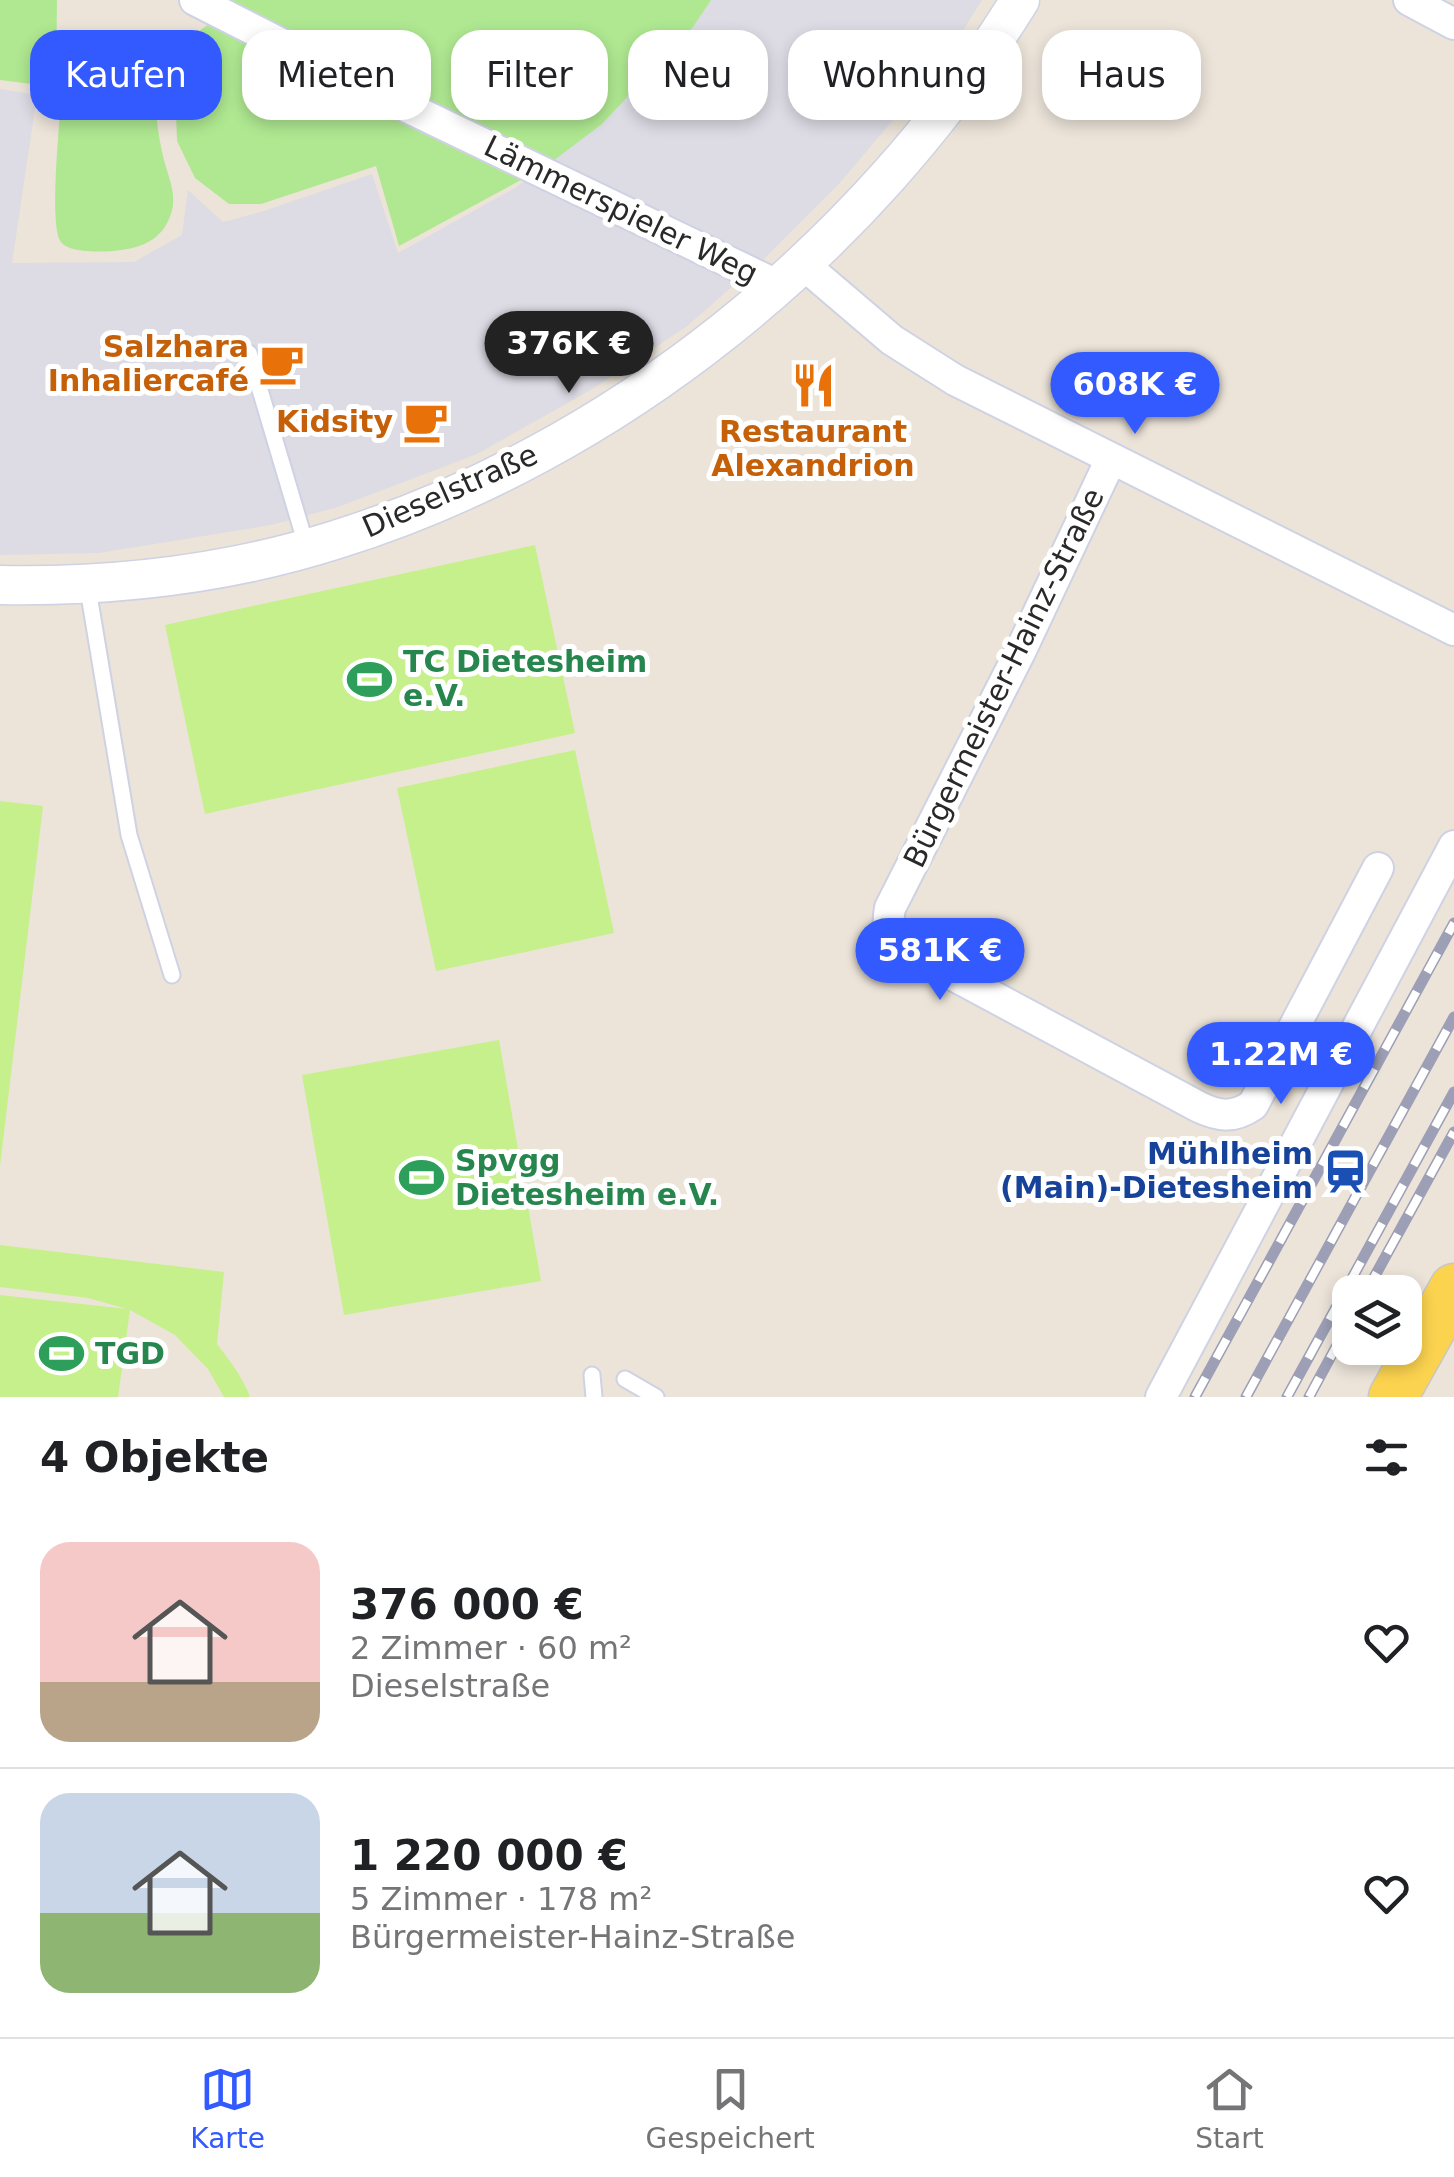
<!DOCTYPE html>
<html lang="de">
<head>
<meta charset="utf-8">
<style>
  :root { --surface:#fff; --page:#f2f2f2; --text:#202124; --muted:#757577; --line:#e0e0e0; --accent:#335aff }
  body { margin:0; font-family:"DejaVu Sans",sans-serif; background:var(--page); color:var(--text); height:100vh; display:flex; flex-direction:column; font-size:38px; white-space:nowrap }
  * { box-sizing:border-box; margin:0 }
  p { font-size:32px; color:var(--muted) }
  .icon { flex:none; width:55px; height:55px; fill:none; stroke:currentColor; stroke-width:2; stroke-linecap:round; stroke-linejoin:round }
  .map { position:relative; height:1397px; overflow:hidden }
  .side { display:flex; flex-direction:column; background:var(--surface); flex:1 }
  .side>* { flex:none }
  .guide { position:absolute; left:30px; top:30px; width:1395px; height:90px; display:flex; gap:20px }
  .tools { position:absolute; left:1332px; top:1275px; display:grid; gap:20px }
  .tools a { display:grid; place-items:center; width:90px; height:90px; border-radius:20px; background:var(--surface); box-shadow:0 5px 15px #0003; font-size:50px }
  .price { position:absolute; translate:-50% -85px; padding:0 22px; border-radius:35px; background:var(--accent); color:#fff; font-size:32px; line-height:65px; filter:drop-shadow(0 2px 5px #0008) }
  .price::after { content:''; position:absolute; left:50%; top:60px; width:30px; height:22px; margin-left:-15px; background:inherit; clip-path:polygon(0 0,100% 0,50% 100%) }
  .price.selected { background:#222; color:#fff }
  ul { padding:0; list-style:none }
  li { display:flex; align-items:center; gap:30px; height:250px; padding:0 40px }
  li+li { border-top:2px solid var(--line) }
  li span { display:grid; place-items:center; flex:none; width:280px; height:200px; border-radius:30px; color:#555 }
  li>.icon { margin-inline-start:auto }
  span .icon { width:120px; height:120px; fill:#fffc; stroke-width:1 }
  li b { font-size:42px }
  h2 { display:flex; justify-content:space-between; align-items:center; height:120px; padding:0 40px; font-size:42px }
  .chip { padding:0 35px; border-radius:30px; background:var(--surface); box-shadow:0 5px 15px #0003; font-size:35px; line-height:90px }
  .chip.selected { background:var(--accent); color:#fff }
  .dock { display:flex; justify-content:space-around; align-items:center; height:140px; border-top:2px solid var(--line); background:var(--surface); font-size:28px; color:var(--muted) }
  .dock a { display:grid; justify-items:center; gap:5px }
  .dock .selected { color:var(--accent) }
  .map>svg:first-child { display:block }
  .industrial { fill:#dddbe4 }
  .green { fill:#afe891 }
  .pitch { fill:#c6f08b }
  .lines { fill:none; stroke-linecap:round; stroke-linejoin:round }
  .service-casing { stroke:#ced2e3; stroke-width:19 }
  .minor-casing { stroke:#ced2e3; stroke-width:34 }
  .tertiary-casing { stroke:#ced2e3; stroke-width:41 }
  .primary-casing { stroke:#c7c7c7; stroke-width:51 }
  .service { stroke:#fff; stroke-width:15 }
  .minor { stroke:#fff; stroke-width:30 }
  .tertiary { stroke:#fff; stroke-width:38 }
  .primary { stroke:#fbd34f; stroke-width:48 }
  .rail-casing { stroke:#9c9fb5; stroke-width:11 }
  .rail { stroke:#fff; stroke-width:8; stroke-dasharray:22; stroke-linecap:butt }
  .labels { text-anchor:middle; stroke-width:10; stroke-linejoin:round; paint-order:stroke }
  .street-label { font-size:30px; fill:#292929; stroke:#fff }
  .food-label { font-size:30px; font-weight:bold; fill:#c56008; stroke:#fff; text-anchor:end }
  .leisure-label { font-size:30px; font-weight:bold; fill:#27864d; stroke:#fff; text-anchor:start }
  .transit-label { font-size:30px; font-weight:bold; fill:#164399; stroke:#fff; text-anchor:end }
</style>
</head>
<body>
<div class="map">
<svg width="1454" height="1397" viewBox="0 0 1454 1397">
  <rect width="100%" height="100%" fill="#ece4d9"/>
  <polygon class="industrial" points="711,0 982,0 945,59 837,186 767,256 686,327 589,391 477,454 338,507 271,525 99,553 0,555 0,89 37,95 12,263 134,262 182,235 188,190 223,222 261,212 372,174 398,253 515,188 602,124 693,27"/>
  <g class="green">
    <polygon points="0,0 57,0 56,87 0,80"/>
    <polygon points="214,0 711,0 693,27 602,124 545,167 399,246 376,166 261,204 229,204 195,178 177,141 175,87 186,40 229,10"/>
    <path d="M178 35C149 70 154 118 164 160 169 179 179 199 169 219 159 243 136 249 113 251 101 252 69 253 61 242 46 223 65 69 67 37L117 43Z"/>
  </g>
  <g class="pitch">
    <polygon points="535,545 575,733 205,814 165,625"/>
    <polygon points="575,750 614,933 436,971 397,788"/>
    <polygon points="0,801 43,806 0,1166"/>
    <polygon points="499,1040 541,1281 344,1315 302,1075"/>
    <path d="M0 1245 224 1272 217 1344C229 1360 243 1377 250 1397H224L208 1369 175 1335 130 1310 118 1397H0V1295L127 1309 88 1298 0 1287Z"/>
  </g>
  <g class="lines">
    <defs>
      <g id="service">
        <polyline points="249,353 307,548"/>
        <polyline points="87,583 129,835 172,975"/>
        <polyline points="592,1375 594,1397"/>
        <polyline points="625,1379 656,1397"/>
      </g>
      <g id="minor">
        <polyline points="195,0 384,96 779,286"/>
        <polyline points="1409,0 1454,24"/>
        <polyline points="803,264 892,340 955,380 1454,630"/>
        <path d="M1111 459 1020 652 890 908C887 925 888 933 899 946L1199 1107C1220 1117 1234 1118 1253 1105L1378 868"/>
        <polyline points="1161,1397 1454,846"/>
      </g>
      <path id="tertiary" d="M0 585C112 587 228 574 335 540 615 453 867 248 1020 0"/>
      <polyline id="primary" points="1393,1397 1454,1288"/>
    </defs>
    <use href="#service" class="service-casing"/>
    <use href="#minor" class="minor-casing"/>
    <use href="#tertiary" class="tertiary-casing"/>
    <use href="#primary" class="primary-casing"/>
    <use href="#service" class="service"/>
    <use href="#minor" class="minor"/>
    <use href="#tertiary" class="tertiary"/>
    <use href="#primary" class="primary"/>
    <defs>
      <g id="rail">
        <polyline points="1366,1292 1454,1132"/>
        <polyline points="1195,1397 1454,923"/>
        <polyline points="1246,1397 1454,1017"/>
        <polyline points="1287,1397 1454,1092"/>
        <polyline points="1309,1397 1350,1321"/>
      </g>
    </defs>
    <use href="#rail" class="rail-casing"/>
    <use href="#rail" class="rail"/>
  </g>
  <defs>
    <symbol id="cafe-bare" viewBox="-9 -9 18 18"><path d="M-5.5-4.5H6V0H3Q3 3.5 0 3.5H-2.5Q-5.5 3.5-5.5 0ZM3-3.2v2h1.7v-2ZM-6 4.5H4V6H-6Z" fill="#e8710a" stroke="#fff" stroke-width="2.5" paint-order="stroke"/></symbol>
    <symbol id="restaurant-bare" viewBox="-9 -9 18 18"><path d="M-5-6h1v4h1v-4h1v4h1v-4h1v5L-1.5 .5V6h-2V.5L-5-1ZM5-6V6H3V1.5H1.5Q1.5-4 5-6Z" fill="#e8710a" stroke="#fff" stroke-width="2.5" paint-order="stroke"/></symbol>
    <symbol id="stadium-bare" viewBox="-9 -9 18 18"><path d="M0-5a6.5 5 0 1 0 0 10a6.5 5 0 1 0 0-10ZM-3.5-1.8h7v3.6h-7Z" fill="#2e9e5b" stroke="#fff" stroke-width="2.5" paint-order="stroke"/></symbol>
    <symbol id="station-bare" viewBox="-9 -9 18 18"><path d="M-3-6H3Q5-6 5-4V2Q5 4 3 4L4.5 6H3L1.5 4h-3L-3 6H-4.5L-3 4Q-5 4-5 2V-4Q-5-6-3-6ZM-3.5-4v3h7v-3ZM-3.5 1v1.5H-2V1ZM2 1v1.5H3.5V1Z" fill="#1a4fb4" stroke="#fff" stroke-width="2.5" paint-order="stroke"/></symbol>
  </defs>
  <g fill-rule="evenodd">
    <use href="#cafe-bare" x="250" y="332" width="63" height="63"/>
    <use href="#restaurant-bare" x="782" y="354" width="63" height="63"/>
    <use href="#cafe-bare" x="394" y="390" width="63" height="63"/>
    <use href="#stadium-bare" x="338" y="648" width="63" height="63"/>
    <use href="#station-bare" x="1314" y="1140" width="63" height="63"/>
    <use href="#stadium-bare" x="390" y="1146" width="63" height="63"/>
    <use href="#stadium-bare" x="30" y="1322" width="63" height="63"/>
  </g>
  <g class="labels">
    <g class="street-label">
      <text transform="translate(621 210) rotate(26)" y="10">Lämmerspieler Weg</text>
      <text transform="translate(450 491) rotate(-24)" y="10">Dieselstraße</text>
      <text transform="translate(1004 678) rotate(-64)" y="10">Bürgermeister-Hainz-Straße</text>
    </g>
    <g class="food-label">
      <text x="249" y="357">Salzhara<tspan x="249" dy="34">Inhaliercafé</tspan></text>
      <text x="393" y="432">Kidsity</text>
      <text x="813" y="442" text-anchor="middle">Restaurant<tspan x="813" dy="34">Alexandrion</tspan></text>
    </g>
    <g class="leisure-label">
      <text x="403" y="672">TC Dietesheim<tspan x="403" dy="34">e.V.</tspan></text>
      <text x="455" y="1171">Spvgg<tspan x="455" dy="34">Dietesheim e.V.</tspan></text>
      <text x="95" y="1364">TGD</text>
    </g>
    <g class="transit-label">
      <text x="1313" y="1164">Mühlheim<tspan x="1313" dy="34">(Main)-Dietesheim</tspan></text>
    </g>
  </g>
</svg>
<div class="tools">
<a><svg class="icon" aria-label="layers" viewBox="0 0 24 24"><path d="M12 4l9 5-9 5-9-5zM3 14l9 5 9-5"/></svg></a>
</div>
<b class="price selected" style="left:569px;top:396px">376K €</b>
<b class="price" style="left:1135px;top:437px">608K €</b>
<b class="price" style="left:940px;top:1003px">581K €</b>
<b class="price" style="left:1281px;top:1107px">1.22M €</b>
<div class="guide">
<a class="chip selected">Kaufen</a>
<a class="chip">Mieten</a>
<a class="chip">Filter</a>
<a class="chip">Neu</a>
<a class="chip">Wohnung</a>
<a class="chip">Haus</a>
</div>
</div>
<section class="side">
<h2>4 Objekte<svg class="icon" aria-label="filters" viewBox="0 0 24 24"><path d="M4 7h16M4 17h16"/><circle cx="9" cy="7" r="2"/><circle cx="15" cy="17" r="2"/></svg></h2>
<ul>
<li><span style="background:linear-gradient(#f6c9c9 70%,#b9a48a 0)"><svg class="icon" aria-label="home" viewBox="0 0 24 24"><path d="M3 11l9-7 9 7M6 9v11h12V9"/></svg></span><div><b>376 000 €</b><p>2 Zimmer · 60 m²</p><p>Dieselstraße</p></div><svg class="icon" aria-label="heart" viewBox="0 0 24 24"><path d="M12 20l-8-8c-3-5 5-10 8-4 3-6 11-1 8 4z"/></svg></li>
<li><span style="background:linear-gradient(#c9d6e8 60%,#8fb573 0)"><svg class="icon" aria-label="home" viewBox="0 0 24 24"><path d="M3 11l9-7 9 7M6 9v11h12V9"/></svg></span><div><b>1 220 000 €</b><p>5 Zimmer · 178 m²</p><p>Bürgermeister-Hainz-Straße</p></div><svg class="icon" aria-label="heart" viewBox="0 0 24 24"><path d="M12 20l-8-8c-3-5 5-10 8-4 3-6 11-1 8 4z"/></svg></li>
</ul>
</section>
<nav class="dock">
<a class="selected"><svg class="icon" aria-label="map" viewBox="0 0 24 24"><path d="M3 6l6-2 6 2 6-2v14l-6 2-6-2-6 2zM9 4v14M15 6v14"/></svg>Karte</a>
<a><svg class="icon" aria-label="saved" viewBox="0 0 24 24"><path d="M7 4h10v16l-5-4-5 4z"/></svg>Gespeichert</a>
<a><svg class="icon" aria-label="home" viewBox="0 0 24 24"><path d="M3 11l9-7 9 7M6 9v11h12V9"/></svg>Start</a>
</nav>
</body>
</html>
